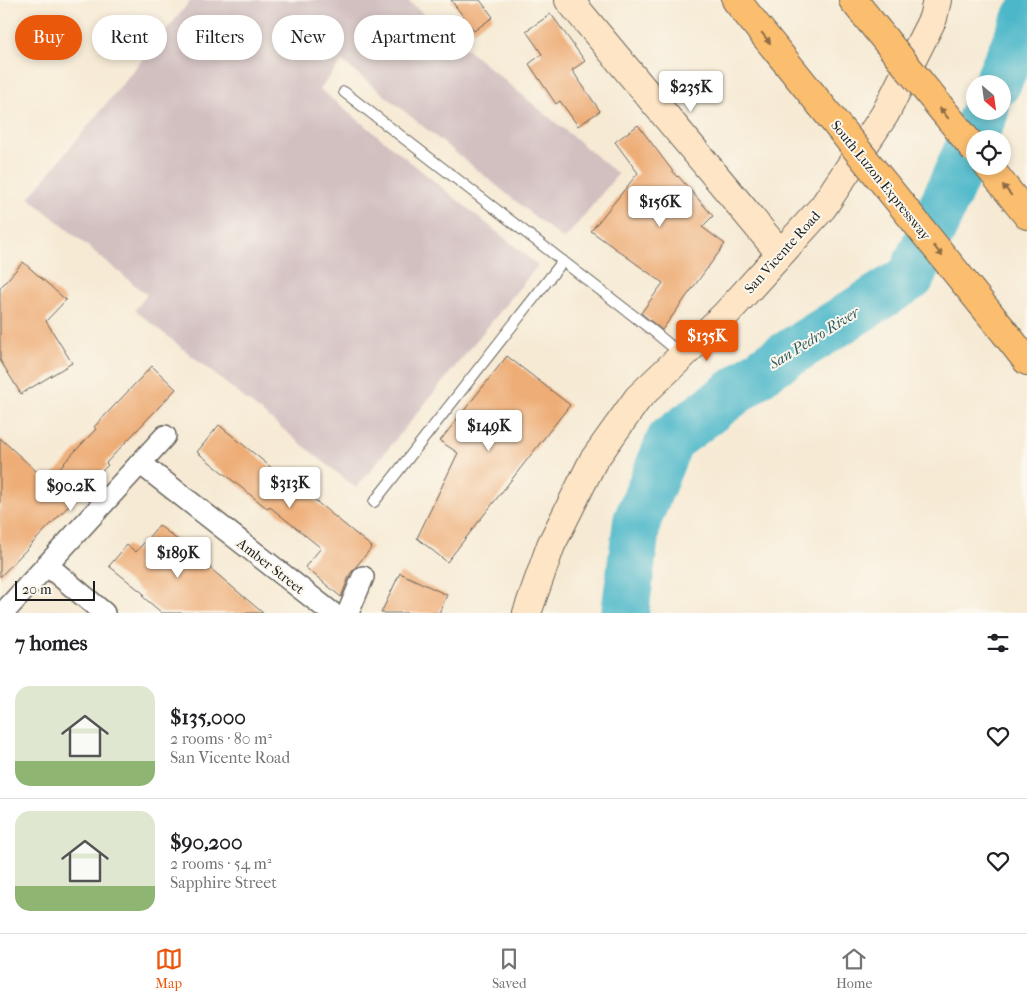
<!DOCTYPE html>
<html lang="en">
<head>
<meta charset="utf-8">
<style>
  :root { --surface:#fff; --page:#f2f2f2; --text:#202124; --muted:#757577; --line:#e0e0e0; --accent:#ea580c }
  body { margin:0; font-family:"IM FELL French Canon",serif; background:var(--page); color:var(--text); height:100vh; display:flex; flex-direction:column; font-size:19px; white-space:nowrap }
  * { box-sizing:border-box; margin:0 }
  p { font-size:16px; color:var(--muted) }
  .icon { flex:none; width:28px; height:28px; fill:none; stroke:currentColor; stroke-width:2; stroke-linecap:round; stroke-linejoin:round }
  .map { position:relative; height:613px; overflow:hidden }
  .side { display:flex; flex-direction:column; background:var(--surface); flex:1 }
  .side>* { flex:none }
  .banner { position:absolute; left:15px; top:15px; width:500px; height:45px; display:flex; gap:10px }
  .needle { width:32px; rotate:151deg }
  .controls { position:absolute; left:966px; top:75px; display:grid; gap:10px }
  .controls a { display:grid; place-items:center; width:45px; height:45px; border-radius:50%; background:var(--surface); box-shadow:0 2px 8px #0003; font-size:25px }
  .scale { position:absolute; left:15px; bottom:12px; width:80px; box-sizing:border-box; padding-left:5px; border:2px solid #1c1c1c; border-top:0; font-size:14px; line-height:18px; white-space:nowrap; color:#1c1c1c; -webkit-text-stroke:4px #fbf7ec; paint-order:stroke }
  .price { position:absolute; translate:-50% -42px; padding:0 11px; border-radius:5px; background:#fff; color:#222; font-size:16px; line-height:32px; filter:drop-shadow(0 1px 2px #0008) }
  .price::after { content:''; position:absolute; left:50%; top:30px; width:15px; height:11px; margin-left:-8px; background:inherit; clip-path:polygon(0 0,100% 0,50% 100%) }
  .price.active { background:var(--accent); color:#fff }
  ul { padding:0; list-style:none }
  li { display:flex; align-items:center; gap:15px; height:125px; padding:0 15px }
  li+li { border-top:1px solid var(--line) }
  li span { display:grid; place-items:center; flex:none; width:140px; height:100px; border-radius:15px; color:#555 }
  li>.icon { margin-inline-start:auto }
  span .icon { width:60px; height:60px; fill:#fffc; stroke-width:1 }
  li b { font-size:21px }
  h2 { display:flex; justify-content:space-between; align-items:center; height:60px; padding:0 15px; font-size:21px }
  .chip { padding:0 18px; border-radius:22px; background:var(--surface); box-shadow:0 2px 8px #0003; font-size:18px; line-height:45px }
  .chip.active { background:var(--accent); color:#fff }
  .menu { display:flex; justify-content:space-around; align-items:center; height:70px; border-top:1px solid var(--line); background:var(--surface); font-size:14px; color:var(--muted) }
  .menu a { display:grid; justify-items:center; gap:2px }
  .menu .active { color:var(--accent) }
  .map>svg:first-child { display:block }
  .industrial { fill:#d2bfc0 }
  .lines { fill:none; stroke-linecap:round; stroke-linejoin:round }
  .river { stroke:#4cb7c9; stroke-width:48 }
  .building { fill:#eead77 }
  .lane-casing { stroke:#68645c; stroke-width:12 }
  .street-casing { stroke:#68645c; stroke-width:24 }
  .secondary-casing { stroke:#68645c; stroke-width:30 }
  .highway-casing { stroke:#68645c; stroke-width:30 }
  .lane { stroke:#fff; stroke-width:10 }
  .street { stroke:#fff; stroke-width:21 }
  .secondary { stroke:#fde5c5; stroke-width:28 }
  .highway { stroke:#fbbd6e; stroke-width:28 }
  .highway-bridge-casing { stroke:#68645c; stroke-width:30; stroke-linecap:butt }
  .highway-bridge { stroke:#fbbd6e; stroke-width:28 }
  .oneway { fill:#8c6c45 }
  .labels { text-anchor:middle; stroke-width:4; stroke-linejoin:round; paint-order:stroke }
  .street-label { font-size:14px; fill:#1c1c1c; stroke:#fbf7ec }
  .water-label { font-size:15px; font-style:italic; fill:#2f5a61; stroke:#fbf7ec }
</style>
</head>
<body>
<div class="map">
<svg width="1027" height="613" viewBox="0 0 1027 613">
  <rect width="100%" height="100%" fill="#fbf7ec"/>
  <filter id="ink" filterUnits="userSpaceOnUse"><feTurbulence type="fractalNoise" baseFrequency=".02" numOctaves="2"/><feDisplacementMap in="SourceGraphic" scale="10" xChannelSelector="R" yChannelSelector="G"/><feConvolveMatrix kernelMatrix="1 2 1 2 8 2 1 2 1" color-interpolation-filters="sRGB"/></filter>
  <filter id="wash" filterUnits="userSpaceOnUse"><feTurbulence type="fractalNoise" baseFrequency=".0096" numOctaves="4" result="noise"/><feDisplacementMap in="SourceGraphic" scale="20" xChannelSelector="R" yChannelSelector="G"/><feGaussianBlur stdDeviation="1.12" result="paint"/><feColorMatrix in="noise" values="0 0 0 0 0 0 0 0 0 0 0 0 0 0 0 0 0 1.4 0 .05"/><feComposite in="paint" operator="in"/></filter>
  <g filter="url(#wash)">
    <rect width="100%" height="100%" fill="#f6ead4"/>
    <polygon class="industrial" points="191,0 407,0 618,174 564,240 342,61 320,89 538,265 356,488 135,310 147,295 29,198"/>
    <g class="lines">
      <g class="river">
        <polyline points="997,84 1027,17"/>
        <polyline points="625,613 637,521 670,440 769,366 911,277 985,111"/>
      </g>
    </g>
    <g id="blocks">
      <g class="building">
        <polygon points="451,0 480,0 493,17 474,31"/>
        <polygon points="551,14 585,61 572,70 600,111 578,126 560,101 556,104 529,64 542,54 526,31"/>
        <polygon points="638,125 677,177 678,176 713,216 702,227 725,244 662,330 641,313 663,283 591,231 638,173 615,142"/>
        <polygon points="23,262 66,300 46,321 72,363 21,394 0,360 0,288"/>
        <polygon points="507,356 570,405 447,562 417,538 458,453 440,441"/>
        <polygon points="152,366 176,389 106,463 108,465 0,577 0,438 47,481 96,429 94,427"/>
        <polygon points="219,425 305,495 306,493 372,547 350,574 341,597 305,567 321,548 270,507 268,509 197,452"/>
        <polygon points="159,525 211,567 210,568 263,613 162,613 142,596 144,594 109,566 127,545 136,552"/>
        <polygon points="400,573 447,595 439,613 381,613"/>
      </g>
    </g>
  </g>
  <g filter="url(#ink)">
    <use href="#blocks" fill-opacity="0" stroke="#68645c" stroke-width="1"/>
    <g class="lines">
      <defs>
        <g id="lane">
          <polyline points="344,92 652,330 682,355"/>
          <polyline points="374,502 563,261"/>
        </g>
        <g id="street">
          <polyline points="140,463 332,613"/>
          <polyline points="47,565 104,613"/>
          <polyline points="3,613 165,436"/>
          <polyline points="348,613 363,577"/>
        </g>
        <g id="secondary">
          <polyline points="569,0 780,253"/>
          <polyline points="527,613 551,545 593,461 638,398 725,315 823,207 885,114 933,18 937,0"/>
        </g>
        <g id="highway">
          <polyline points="736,0 820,104"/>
          <polyline points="853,0 870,21"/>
          <polyline points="988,166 1027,215"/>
          <polyline points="1002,329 1027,361"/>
        </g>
      </defs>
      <use href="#lane" class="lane-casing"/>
      <use href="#street" class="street-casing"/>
      <use href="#secondary" class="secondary-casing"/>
      <use href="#highway" class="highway-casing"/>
      <use href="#lane" class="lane"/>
      <use href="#street" class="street"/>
      <use href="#secondary" class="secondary"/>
      <use href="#highway" class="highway"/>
      <defs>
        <g id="highway-bridge">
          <polyline points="870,21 975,150"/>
          <polyline points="820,104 1002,329"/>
        </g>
      </defs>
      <use href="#highway-bridge" class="highway-bridge-casing"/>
      <use href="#highway-bridge" class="highway-bridge"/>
    </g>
    <defs><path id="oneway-solid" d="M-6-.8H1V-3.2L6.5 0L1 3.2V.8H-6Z" transform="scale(1.25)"/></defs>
    <g class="oneway">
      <use href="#oneway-solid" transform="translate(766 38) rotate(51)"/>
      <use href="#oneway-solid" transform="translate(944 113) rotate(-129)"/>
      <use href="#oneway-solid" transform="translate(1007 190) rotate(-129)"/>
      <use href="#oneway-solid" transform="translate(938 251) rotate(51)"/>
    </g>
  </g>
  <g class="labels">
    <g class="street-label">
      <text transform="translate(881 180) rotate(51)" y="5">South Luzon Expressway</text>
      <text transform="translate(782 252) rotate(-48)" y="5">San Vicente Road</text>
      <text transform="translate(271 566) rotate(38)" y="5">Amber Street</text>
    </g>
    <g class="water-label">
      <text transform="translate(814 338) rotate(-32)" y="5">San Pedro River</text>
    </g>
  </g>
</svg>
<div class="controls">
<a><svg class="needle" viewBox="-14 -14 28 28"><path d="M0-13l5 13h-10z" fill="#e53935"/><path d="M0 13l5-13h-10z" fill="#757577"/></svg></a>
<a><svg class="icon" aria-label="locate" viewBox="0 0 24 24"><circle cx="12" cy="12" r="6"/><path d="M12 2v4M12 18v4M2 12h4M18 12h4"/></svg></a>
</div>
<div class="scale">20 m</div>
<b class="price" style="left:691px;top:113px">$235K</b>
<b class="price" style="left:660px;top:228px">$156K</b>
<b class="price active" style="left:707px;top:362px">$135K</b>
<b class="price" style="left:489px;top:452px">$149K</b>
<b class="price" style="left:290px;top:509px">$313K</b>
<b class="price" style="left:71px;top:512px">$90.2K</b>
<b class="price" style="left:178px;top:579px">$189K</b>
<div class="banner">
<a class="chip active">Buy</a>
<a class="chip">Rent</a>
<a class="chip">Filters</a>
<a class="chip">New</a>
<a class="chip">Apartment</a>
</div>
</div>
<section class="side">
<h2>7 homes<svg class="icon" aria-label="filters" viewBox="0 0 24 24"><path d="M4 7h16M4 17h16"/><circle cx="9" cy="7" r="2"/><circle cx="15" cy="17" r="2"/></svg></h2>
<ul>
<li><span style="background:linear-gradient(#dfe7d0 75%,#8fb573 0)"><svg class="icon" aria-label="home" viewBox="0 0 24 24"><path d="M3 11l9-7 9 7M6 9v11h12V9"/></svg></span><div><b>$135,000</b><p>2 rooms · 80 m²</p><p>San Vicente Road</p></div><svg class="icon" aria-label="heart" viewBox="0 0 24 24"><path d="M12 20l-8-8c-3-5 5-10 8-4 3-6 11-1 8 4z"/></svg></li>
<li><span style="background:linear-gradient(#dfe7d0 75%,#8fb573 0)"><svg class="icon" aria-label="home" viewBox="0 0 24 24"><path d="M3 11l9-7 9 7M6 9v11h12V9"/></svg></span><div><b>$90,200</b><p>2 rooms · 54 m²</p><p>Sapphire Street</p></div><svg class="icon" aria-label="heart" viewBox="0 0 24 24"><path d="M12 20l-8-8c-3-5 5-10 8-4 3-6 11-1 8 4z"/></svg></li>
</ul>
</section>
<nav class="menu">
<a class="active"><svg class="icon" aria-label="map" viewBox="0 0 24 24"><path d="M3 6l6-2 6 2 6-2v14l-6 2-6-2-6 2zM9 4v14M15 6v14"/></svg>Map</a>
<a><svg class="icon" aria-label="saved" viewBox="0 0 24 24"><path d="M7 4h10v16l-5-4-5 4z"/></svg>Saved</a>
<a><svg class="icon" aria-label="home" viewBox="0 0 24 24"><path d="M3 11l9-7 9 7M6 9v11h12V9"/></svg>Home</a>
</nav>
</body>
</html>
